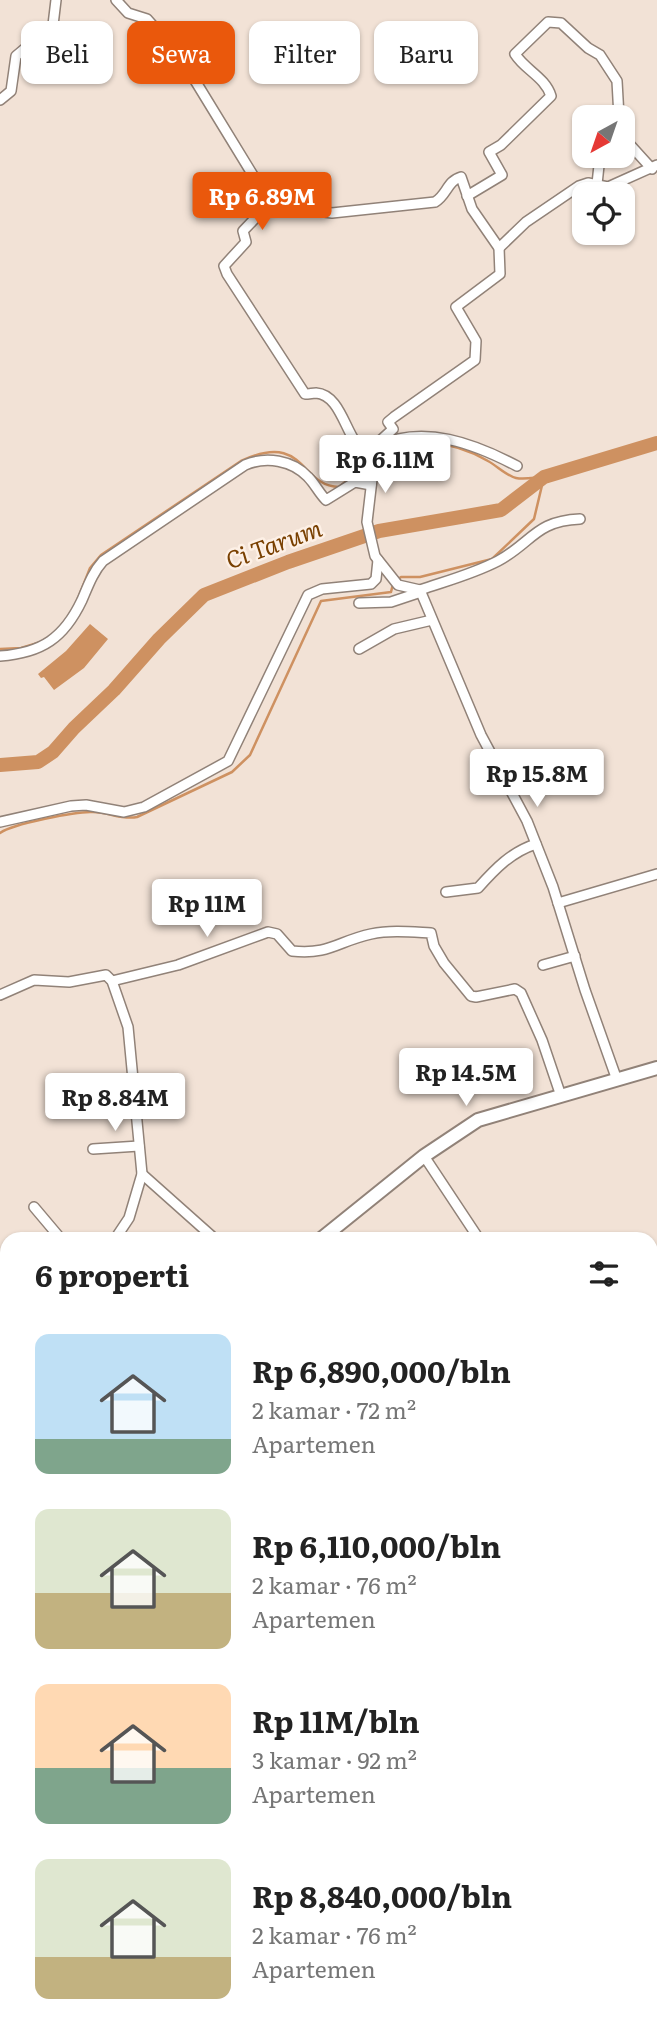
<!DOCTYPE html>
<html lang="id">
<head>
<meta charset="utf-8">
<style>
  :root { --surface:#fff; --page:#f2f2f2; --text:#222; --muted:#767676; --accent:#ea580c }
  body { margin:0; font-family:Literata,serif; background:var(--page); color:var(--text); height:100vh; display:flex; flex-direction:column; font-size:26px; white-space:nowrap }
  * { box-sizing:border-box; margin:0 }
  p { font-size:23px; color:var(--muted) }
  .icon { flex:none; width:38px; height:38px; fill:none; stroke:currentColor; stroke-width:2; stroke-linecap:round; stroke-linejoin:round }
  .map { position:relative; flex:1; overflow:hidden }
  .panel { position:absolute; left:0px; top:1232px; width:658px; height:798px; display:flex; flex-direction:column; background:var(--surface); border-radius:21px 21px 0 0; box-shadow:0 2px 5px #0004 }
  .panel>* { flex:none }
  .hud { position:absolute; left:21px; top:21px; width:616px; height:63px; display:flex; gap:14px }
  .needle { width:46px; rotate:220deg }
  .controls { position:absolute; left:572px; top:105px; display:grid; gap:14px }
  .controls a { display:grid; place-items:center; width:63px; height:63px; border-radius:14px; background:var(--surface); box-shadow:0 2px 5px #0004; font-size:35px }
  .price { position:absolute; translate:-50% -60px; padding:0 16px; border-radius:7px; background:#fff; color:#222; font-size:23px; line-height:46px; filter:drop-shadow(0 2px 4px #0008) }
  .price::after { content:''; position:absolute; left:50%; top:42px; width:21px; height:16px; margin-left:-10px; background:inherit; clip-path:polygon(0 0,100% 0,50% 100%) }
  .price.current { background:var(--accent); color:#fff }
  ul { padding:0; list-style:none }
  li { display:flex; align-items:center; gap:21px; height:175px; padding:0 35px }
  li span { display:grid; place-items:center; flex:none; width:196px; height:140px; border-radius:14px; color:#555 }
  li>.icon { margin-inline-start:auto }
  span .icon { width:84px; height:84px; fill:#fffc; stroke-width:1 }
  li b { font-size:30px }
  h2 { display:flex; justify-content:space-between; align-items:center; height:84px; padding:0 35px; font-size:30px }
  .pill { padding:0 24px; border-radius:14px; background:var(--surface); box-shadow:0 2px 5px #0004; font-size:24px; line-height:63px }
  .pill.current { background:var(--accent); color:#fff }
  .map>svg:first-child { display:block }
  .water { fill:#ce9161 }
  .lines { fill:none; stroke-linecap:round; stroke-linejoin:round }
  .stream { stroke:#ce9161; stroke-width:2.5 }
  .river { stroke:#ce9161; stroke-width:14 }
  .street-casing { stroke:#918278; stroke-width:12 }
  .secondary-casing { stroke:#918278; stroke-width:16 }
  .street { stroke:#fff; stroke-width:9 }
  .secondary { stroke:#fff; stroke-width:12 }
  .labels { text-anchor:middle; stroke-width:5; stroke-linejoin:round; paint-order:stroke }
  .water-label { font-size:24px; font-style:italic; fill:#794001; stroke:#fdf0e6 }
</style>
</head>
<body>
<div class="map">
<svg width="657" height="2030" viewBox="0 0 657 2030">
  <rect width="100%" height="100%" fill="#f2e2d6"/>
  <polygon class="water" points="90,624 108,639 84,668 54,690 44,677 41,678 38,674 66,651"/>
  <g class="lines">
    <g class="stream">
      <path d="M374 459C406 433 454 441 488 461 497 466 507 476 516 478 525 480 536 477 544 477L534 519 492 559 420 577H401L397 580"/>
      <path d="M77 601 90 568 101 555 241 461C306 431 299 486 339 487L368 463"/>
      <polyline points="0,649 21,648 41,642"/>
      <path d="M0 833C12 824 77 811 93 812 109 812 121 820 137 817L232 772 250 755 321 601 391 592 393 584"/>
    </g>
    <polyline class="river" points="0,765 38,762 53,752 74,728 114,690 159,639 204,595 288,562 379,531 501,510 544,477 657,443"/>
    <defs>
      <g id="street">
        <path d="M116 0 128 13 147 19 171 46 188 69 262 190 264 209 243 231 246 242 224 266 227 274 305 394C309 394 313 393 316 393 344 395 346 445 367 452"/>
        <polyline points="0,100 11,91 16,56 53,25 56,0"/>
        <polyline points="623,137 652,169"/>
        <polyline points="597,184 600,156"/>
        <path d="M262 190 293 208 332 213 435 202C447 195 447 181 461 177L472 209 499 248 500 274 456 307 476 341 475 360 394 417 388 422 393 429 371 449"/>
        <path d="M467 196 502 175 489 152 501 145 551 96C545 77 525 70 515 54L548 22 561 23 588 48 600 55 617 81 619 117"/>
        <polyline points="499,248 526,222 579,186 588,183 608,187 657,165"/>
        <path d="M378 446C424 424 475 444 517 466"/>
        <polyline points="367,452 373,471 367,522 375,556 398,585 420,590 481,735 527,821 553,887 585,990 617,1080"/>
        <path d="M420 590C446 581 473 574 498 561 533 542 535 521 580 519"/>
        <polyline points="359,603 391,602 421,592"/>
        <polyline points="359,649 394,629 432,620"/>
        <path d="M0 656C42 653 64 638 82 600 88 586 93 572 103 561L245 465C266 456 292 460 308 477 315 484 319 493 326 500L355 482 371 485"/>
        <polyline points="0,822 71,806 86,805 124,812 144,807 228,761 308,595 322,589 371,584 376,579 378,560"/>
        <path d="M446 892 478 888C495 869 511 852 536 844"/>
        <polyline points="558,903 657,874"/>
        <polyline points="543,965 575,956"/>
        <path d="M112 981 178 965 268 932 277 934 292 951C330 955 338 941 371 934 391 930 411 932 431 933L434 946 444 963 471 996 476 997 515 989 521 993 542 1040 561 1096"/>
        <polyline points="0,995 34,980 69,982 106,975 112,981 128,1027 142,1174 129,1218 115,1239"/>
        <polyline points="93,1149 139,1146"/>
        <polyline points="424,1156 479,1239"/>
        <polyline points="142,1174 215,1239"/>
        <polyline points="34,1207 61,1239"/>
        <polyline points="651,1332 657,1332"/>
        <polyline points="0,1375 7,1386"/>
        <polyline points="0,1502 7,1511"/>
        <polyline points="0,1834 7,1835"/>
        <polyline points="0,1890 7,1900"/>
        <polyline points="0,1979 7,1973"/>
        <polyline points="153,2023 158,2030"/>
        <polyline points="503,2023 508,2030"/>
        <polyline points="80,2030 87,2023"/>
      </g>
      <g id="secondary">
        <polyline points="321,1239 424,1156 478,1120 657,1068"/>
        <polyline points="0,1459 7,1455"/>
      </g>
    </defs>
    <use href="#street" class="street-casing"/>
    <use href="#secondary" class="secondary-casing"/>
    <use href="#street" class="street"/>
    <use href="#secondary" class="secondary"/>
  </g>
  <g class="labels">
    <g class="water-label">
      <text transform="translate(274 545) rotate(-20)" y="8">Ci Tarum</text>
    </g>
  </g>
</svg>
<div class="controls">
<a><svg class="needle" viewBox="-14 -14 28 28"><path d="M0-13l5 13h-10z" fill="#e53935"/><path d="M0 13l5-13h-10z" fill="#767676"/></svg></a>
<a><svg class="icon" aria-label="locate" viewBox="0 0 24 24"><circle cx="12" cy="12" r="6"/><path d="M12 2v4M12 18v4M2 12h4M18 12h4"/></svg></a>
</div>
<b class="price current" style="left:262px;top:232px">Rp 6.89M</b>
<b class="price" style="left:385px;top:495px">Rp 6.11M</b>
<b class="price" style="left:537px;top:809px">Rp 15.8M</b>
<b class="price" style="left:207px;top:939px">Rp 11M</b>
<b class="price" style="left:466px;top:1108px">Rp 14.5M</b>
<b class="price" style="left:115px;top:1133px">Rp 8.84M</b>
<div class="hud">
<a class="pill">Beli</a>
<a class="pill current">Sewa</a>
<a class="pill">Filter</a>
<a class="pill">Baru</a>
</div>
<section class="panel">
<h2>6 properti<svg class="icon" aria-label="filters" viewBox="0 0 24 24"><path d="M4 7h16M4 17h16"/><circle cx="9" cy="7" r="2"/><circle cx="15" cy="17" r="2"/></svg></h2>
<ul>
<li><span style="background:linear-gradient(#bfe0f5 75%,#7fa58c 0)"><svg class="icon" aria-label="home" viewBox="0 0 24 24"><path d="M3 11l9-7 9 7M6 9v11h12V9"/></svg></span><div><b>Rp 6,890,000/bln</b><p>2 kamar · 72 m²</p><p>Apartemen</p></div></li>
<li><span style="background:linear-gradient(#dfe7d0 60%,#c2b280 0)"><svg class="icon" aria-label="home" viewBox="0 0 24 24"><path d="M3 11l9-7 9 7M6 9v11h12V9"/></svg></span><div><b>Rp 6,110,000/bln</b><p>2 kamar · 76 m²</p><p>Apartemen</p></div></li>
<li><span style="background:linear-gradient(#ffd9b3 60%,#7fa58c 0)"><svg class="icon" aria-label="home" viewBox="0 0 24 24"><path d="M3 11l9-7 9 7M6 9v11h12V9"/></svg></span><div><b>Rp 11M/bln</b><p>3 kamar · 92 m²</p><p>Apartemen</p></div></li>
<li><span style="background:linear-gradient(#dfe7d0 70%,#c2b280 0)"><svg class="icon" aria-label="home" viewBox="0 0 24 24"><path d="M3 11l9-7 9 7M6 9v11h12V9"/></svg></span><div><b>Rp 8,840,000/bln</b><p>2 kamar · 76 m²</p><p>Apartemen</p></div></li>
</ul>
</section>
</div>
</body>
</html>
